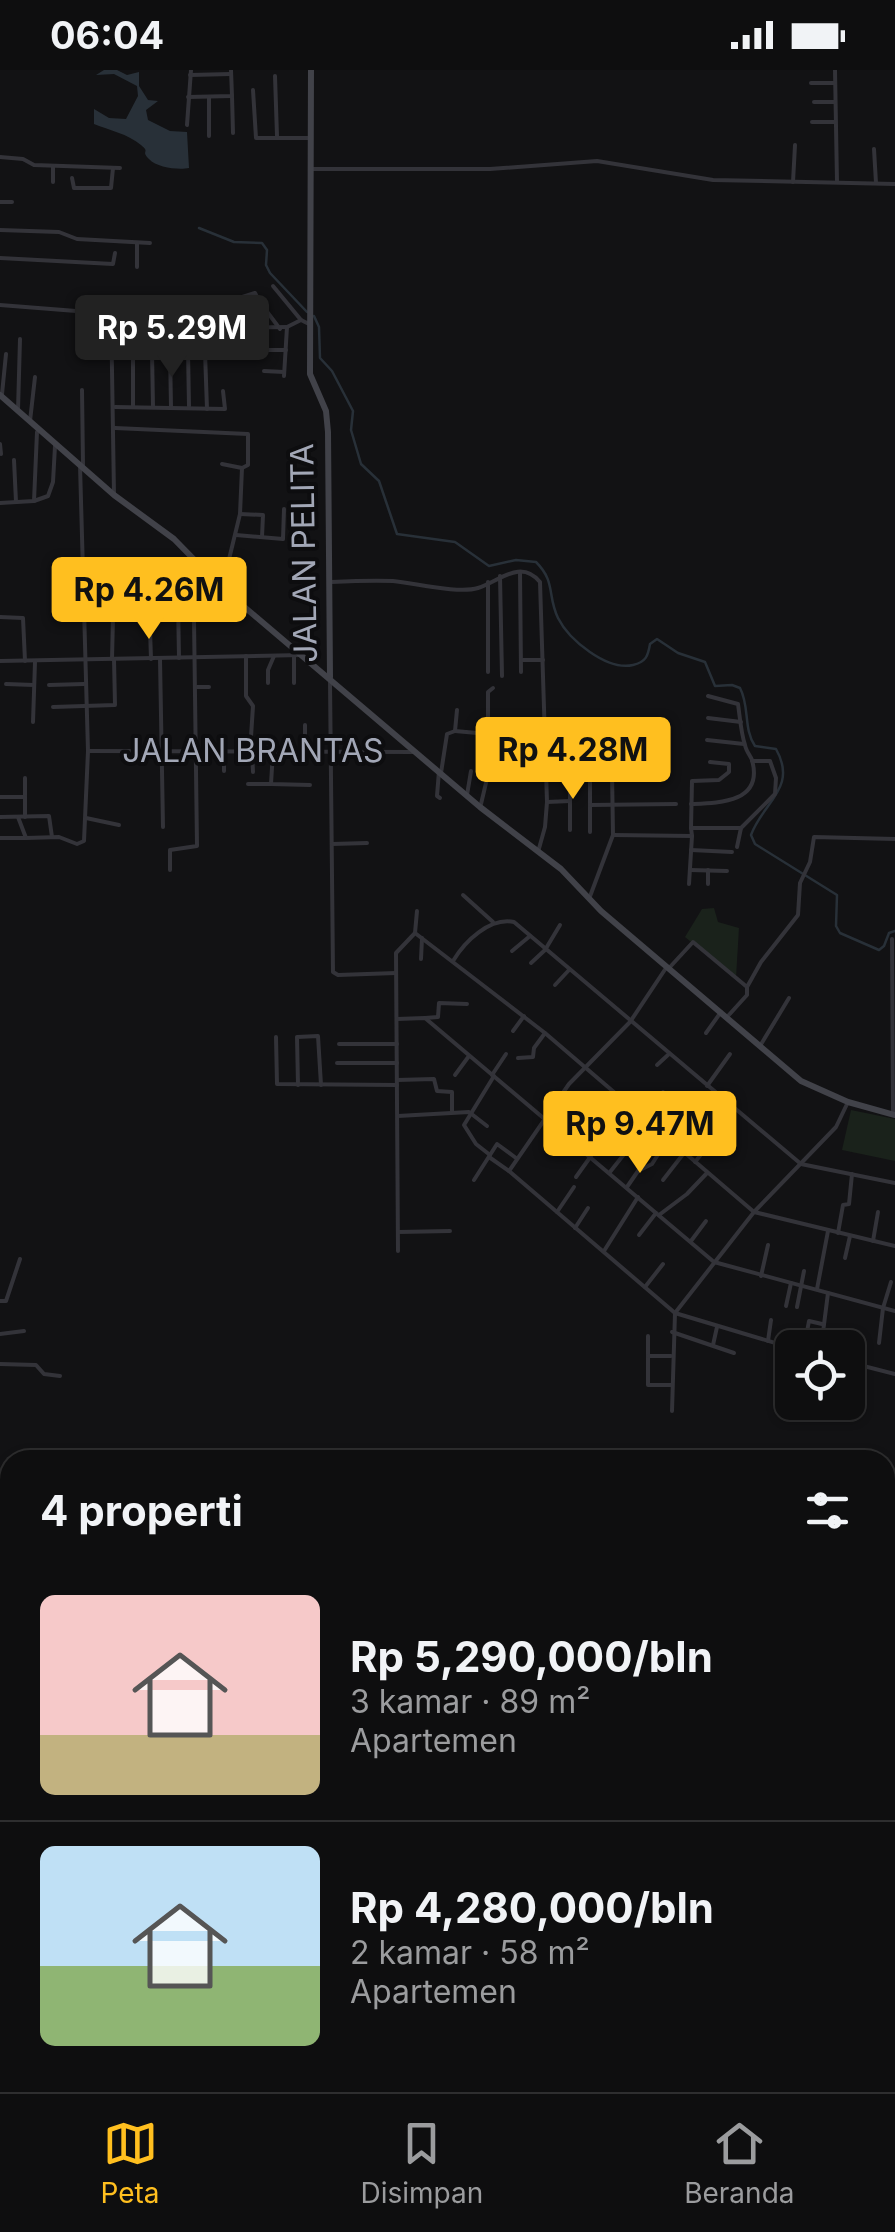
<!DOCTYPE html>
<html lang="id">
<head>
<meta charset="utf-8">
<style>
  :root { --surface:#0e0e0f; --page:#171718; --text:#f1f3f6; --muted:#9b9c9e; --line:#2e2e2f; --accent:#ffbf1f }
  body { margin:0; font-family:Inter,sans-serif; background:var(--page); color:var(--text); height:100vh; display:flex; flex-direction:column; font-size:38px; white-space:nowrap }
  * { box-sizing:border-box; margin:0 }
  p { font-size:32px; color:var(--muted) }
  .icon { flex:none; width:55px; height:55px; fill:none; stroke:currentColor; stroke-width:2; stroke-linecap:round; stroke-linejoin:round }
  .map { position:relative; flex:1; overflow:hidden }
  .sheet { position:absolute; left:0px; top:1380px; width:895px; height:642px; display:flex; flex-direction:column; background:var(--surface); border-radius:30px 30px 0 0; box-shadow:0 2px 8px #0004,0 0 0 2px var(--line) }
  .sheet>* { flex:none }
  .fabs { position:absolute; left:775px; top:1260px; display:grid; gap:20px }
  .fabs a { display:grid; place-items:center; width:90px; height:90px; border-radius:15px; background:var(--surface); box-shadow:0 2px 8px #0004,0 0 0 2px var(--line); font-size:50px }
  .price { position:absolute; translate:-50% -85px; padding:0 22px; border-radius:10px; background:var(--accent); color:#111; font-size:32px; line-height:65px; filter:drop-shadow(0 2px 5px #0008) }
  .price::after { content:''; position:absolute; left:50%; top:60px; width:30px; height:22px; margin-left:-15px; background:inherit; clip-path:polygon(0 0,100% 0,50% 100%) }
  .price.selected { background:#222; color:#fff }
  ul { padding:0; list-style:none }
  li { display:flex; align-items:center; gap:30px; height:250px; padding:0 40px }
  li+li { border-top:2px solid var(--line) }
  li span { display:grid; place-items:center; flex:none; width:280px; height:200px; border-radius:15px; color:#555 }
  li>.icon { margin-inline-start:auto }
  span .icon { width:120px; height:120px; fill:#fffc; stroke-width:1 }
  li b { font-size:42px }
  h2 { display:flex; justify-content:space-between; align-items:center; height:120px; padding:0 40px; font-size:42px }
  .status { display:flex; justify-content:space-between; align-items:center; height:70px; padding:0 50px; background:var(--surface); direction:ltr }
  .status svg { height:28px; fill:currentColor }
  .tab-bar { display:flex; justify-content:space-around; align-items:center; height:140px; border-top:2px solid var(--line); background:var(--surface); font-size:28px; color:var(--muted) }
  .tab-bar a { display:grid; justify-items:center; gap:5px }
  .tab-bar .selected { color:var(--accent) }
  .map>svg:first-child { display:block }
  .green { fill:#1a221b }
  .water { fill:#283038 }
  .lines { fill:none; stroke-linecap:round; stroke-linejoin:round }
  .stream { stroke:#283038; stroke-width:2.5 }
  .street { stroke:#333339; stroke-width:4 }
  .secondary { stroke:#414249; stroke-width:6 }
  .labels { text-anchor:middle; stroke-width:8; stroke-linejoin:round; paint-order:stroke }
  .street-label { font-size:32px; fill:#a2a7b6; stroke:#0d0d0f }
</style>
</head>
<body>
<div class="status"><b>06:04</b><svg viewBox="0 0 49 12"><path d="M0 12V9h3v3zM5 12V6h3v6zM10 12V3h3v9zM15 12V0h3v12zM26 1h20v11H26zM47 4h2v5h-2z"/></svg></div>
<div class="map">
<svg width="895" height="2022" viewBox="0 0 895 2022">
  <rect width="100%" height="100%" fill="#121214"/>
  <g class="green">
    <polygon points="714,838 718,852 739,858 736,908 685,867 702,839"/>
    <polygon points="851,1040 895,1049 895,1091 842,1080"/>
  </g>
  <path class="water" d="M104 0H117L127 5 139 2V16L148 30 158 31 146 40 148 50 170 61 187 62 189 98C179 100 157 98 149 89 140 80 151 83 141 75 128 64 109 60 94 54V39L109 48 126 49 138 26 137 16 114 4 96 5Z"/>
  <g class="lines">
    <g class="stream">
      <polyline points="199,158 234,172 262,173 267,180 266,195 270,203 307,242"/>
      <path d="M314 246 319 257 320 288 332 301 353 341 351 360 361 394 379 411 397 464 455 472 489 496 516 490 536 492C556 512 547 525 558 548 569 570 607 601 633 595 646 592 648 586 650 574L657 569 678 583 705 592 715 616 732 615 740 618C750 637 743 658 755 676L776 679C798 718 763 732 751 765L755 774 837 825 836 856 840 863 879 880 884 876 889 863 895 861"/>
    </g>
    <g class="street">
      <polyline points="835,0 837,112"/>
      <polyline points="190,5 231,4"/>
      <polyline points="275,6 277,66"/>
      <polyline points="811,13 835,13"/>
      <polyline points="253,20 256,68 311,68"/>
      <polyline points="232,26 233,63"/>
      <polyline points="188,27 232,26 231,0"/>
      <polyline points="814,32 835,32"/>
      <polyline points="812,52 835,52"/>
      <polyline points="187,55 191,0"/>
      <polyline points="209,66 209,27"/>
      <polyline points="874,79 876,113"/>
      <polyline points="0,87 23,89 34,95 120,98"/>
      <polyline points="312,99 490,99 597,91 713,110 895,114"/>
      <polyline points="72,108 74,118 111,118 113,98"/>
      <polyline points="53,112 53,96"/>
      <polyline points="793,112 795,75"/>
      <polyline points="0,132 12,132"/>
      <polyline points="0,160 59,162 77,169 150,173"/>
      <polyline points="137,173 137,197"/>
      <polyline points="0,188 113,194 115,183"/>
      <polyline points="273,216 301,250 311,255"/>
      <polyline points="259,231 280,259"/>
      <polyline points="0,235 76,241 111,238 114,425"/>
      <polyline points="235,256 236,229 255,223 259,231 256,244"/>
      <polyline points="213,258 287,257"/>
      <polyline points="220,280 286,280"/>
      <polyline points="188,281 189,336"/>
      <polyline points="114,282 205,282 207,339"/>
      <polyline points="133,282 133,336"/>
      <polyline points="152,282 153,337"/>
      <polyline points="170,282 171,337"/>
      <polyline points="264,301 284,302"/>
      <polyline points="284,306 287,257 301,250"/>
      <polyline points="82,320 83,395"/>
      <polyline points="2,324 6,284"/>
      <polyline points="115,337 225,339 223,321"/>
      <polyline points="18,340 20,269"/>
      <polyline points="30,351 35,307"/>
      <polyline points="115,358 248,364 248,395 242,398 240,444 222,518"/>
      <polyline points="0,374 1,384"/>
      <polyline points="14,390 16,432"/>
      <polyline points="222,394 242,398"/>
      <polyline points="34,431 37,362"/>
      <polyline points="0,433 34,431 48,426 53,412 55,376"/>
      <polyline points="240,444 263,445 262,467"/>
      <polyline points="236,465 283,469 284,439"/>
      <polyline points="520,502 521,602"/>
      <polyline points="500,506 502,606"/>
      <path d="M331 512C351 511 372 510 393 511 415 513 458 524 478 518 499 512 520 488 540 512L547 732 545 757 538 782"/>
      <polyline points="488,512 488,602"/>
      <polyline points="83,524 111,523 111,502"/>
      <polyline points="149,530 151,589"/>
      <polyline points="178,531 179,588"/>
      <polyline points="83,535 116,534"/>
      <polyline points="0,547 23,548 25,591"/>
      <polyline points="246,586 246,626 253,636 250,682"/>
      <polyline points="294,587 294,613"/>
      <polyline points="112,589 113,547"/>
      <polyline points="160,589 163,757"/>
      <polyline points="523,590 543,590"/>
      <polyline points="0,591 302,585"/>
      <polyline points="330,611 333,902 338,905 396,903"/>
      <polyline points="268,613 268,600 274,586"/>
      <polyline points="6,614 34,615"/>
      <polyline points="49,615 84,614"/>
      <polyline points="197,617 209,617"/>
      <polyline points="53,637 115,635 114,589"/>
      <polyline points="708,648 741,652"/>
      <polyline points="33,652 35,592"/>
      <polyline points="455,661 544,669"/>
      <polyline points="488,666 488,622 493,618"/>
      <polyline points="707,670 744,674"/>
      <polyline points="88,681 414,682"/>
      <polyline points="224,681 224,701"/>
      <polyline points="273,681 271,714 310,715"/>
      <polyline points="252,682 253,702"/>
      <polyline points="305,682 305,655"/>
      <polyline points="439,701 437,726 440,728"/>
      <polyline points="590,701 590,762"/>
      <polyline points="441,703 447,664 455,661 457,640"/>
      <polyline points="25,708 25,727"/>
      <polyline points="248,714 271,714"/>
      <polyline points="467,725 471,701"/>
      <polyline points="0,727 25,727 25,747"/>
      <polyline points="547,732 570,731"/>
      <polyline points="481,734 490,696"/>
      <path d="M691 734C718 733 764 733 752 690 750 685 746 681 745 675 741 663 740 648 738 634L708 626"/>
      <polyline points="590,735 676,734"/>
      <polyline points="0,747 49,746 52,767"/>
      <polyline points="18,747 26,768 59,767 77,774 84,771 88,681 80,395"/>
      <polyline points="86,748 119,755"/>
      <polyline points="691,758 692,711 719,710 729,702 729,694 710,692"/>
      <polyline points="570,760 570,703"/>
      <polyline points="613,765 692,766 691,758 741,758 775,724 776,708 770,691 752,691"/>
      <polyline points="0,768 25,768"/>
      <polyline points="332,774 367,773"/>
      <polyline points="737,777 741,758"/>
      <polyline points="691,780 732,782"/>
      <polyline points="170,800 170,780 197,776 194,549"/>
      <polyline points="690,800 727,801"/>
      <polyline points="689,814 692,766"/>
      <polyline points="708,814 708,800"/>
      <polyline points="463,825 493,852"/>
      <polyline points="589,829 613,765 612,701"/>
      <polyline points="415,863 417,841"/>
      <polyline points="892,869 893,1044"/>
      <polyline points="512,881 530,866"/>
      <polyline points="421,889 422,868"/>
      <path d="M453 891C465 871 490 847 514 852L801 1094 895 1113"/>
      <polyline points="531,893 545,880 560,855"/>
      <polyline points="670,897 693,872 747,917 761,892 798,845 800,813 810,792 814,767 895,769"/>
      <polyline points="666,898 630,952 569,1014 509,1101 675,1243 792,1278"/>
      <polyline points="555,915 569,900"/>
      <polyline points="727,947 747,925 747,917"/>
      <polyline points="425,948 438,947 439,933 467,934"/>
      <polyline points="397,949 425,948 714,1192 895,1241"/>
      <polyline points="513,961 524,946"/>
      <polyline points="706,963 721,942"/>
      <polyline points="276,967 277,1014 397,1015"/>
      <polyline points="339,974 397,974"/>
      <polyline points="760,976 789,928"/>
      <polyline points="518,988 533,987 534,978 545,963"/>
      <polyline points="337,993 397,993"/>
      <polyline points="657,995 669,984"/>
      <polyline points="455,1005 469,986"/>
      <polyline points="492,1005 506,984"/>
      <polyline points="397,1010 434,1009 437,1021 452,1022 452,1041"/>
      <polyline points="298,1015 297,967 318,966 321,1015"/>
      <polyline points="707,1016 730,984"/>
      <polyline points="398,1046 469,1042 487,1056"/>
      <polyline points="641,1046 663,1022"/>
      <polyline points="490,1085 476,1074 464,1055 494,1006"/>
      <polyline points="489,1087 509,1101"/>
      <polyline points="695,1092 703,1082"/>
      <polyline points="610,1102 629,1078"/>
      <polyline points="576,1107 591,1086"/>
      <polyline points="474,1110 497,1074 516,1088"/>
      <polyline points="663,1110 684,1083"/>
      <polyline points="627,1117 638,1101 652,1094 668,1069"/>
      <polyline points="557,1142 574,1117"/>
      <polyline points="659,1145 687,1124 707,1103"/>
      <polyline points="575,1158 588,1138"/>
      <polyline points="398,1162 450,1161"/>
      <polyline points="838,1163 843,1135 849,1134 852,1104"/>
      <polyline points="639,1165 656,1143"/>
      <polyline points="691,1171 706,1151"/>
      <polyline points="873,1171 878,1142"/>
      <polyline points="398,1181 396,883 415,863 545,963 754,1142 895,1176"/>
      <polyline points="604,1181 638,1127"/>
      <polyline points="845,1188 850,1166"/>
      <polyline points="761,1206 768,1175"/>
      <polyline points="645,1217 663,1194"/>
      <polyline points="817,1219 828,1161"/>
      <polyline points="0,1231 6,1231 20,1189"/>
      <polyline points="786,1236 791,1213"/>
      <polyline points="797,1237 804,1201"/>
      <polyline points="672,1262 734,1283"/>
      <polyline points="0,1264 24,1261"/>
      <polyline points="648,1266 648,1315 671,1315"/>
      <polyline points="768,1271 771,1250"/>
      <polyline points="879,1273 883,1238 891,1212"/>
      <polyline points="713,1275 717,1257"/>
      <polyline points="804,1278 809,1251 822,1254"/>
      <polyline points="821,1278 828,1223"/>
      <polyline points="648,1286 671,1286"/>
      <polyline points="848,1292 895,1304"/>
      <polyline points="0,1294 36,1295 44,1304 60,1306"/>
      <polyline points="672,1341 675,1243 754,1142 836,1057 848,1032"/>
      <polyline points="891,1565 895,1565"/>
      <polyline points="885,1586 895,1586"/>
      <polyline points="0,1621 1,1609"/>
      <polyline points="0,1638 10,1641"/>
      <polyline points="0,1663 10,1663"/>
      <polyline points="885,1664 895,1664"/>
      <polyline points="892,1664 891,1608 895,1607"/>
      <polyline points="0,1741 10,1741"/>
      <polyline points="0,1790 10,1790"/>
      <polyline points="885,1812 895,1818"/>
      <polyline points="885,1887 895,1896"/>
      <polyline points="885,1954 885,1960"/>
      <polyline points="0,1977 10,1977"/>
      <polyline points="885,2010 895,2006"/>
      <polyline points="384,2012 385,2022"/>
      <polyline points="880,2013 887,2022"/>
      <polyline points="398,2014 398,2012"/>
      <polyline points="38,2021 38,2012"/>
      <polyline points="3,2022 15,2022"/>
      <polyline points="132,2022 132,2012"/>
      <polyline points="265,2022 266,2012"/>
      <polyline points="891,2022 895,2019"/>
    </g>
    <g class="secondary">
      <polyline points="311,0 310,304 326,341 328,362 330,607"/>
      <polyline points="0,325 114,425 174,469 222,518 480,737 561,799 601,841 801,1011 848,1032 895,1045"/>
      <polyline points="885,1854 895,1841"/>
      <polyline points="0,1908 10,1908"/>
      <polyline points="634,2012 647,2022"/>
      <polyline points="757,2022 763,2012"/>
    </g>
  </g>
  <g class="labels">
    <g class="street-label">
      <text transform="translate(304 483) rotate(-91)" y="11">JALAN PELITA</text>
      <text x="253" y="692">JALAN BRANTAS</text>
    </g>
  </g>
</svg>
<div class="fabs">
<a><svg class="icon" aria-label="locate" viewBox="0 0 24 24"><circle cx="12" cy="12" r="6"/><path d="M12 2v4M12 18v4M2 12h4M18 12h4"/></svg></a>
</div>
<b class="price selected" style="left:172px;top:310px">Rp 5.29M</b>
<b class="price" style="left:149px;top:572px">Rp 4.26M</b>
<b class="price" style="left:573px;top:732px">Rp 4.28M</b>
<b class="price" style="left:640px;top:1106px">Rp 9.47M</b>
<section class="sheet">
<h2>4 properti<svg class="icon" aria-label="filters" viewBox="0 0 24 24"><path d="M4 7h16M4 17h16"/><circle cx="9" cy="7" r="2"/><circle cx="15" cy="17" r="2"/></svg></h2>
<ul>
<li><span style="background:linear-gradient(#f6c9c9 70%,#c2b280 0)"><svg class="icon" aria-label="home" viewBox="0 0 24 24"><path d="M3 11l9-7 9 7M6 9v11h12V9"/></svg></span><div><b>Rp 5,290,000/bln</b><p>3 kamar · 89 m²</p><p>Apartemen</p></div></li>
<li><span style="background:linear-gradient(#bfe0f5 60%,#8fb573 0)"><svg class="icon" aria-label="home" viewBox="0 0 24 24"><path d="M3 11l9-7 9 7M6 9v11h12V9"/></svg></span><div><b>Rp 4,280,000/bln</b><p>2 kamar · 58 m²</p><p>Apartemen</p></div></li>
</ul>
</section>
</div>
<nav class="tab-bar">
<a class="selected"><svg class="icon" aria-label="map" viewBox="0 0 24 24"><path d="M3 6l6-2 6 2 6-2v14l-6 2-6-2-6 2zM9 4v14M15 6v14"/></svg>Peta</a>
<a><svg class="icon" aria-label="saved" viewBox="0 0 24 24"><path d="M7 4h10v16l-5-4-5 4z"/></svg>Disimpan</a>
<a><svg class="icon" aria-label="home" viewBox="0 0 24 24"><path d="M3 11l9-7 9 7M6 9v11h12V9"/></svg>Beranda</a>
</nav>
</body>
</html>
